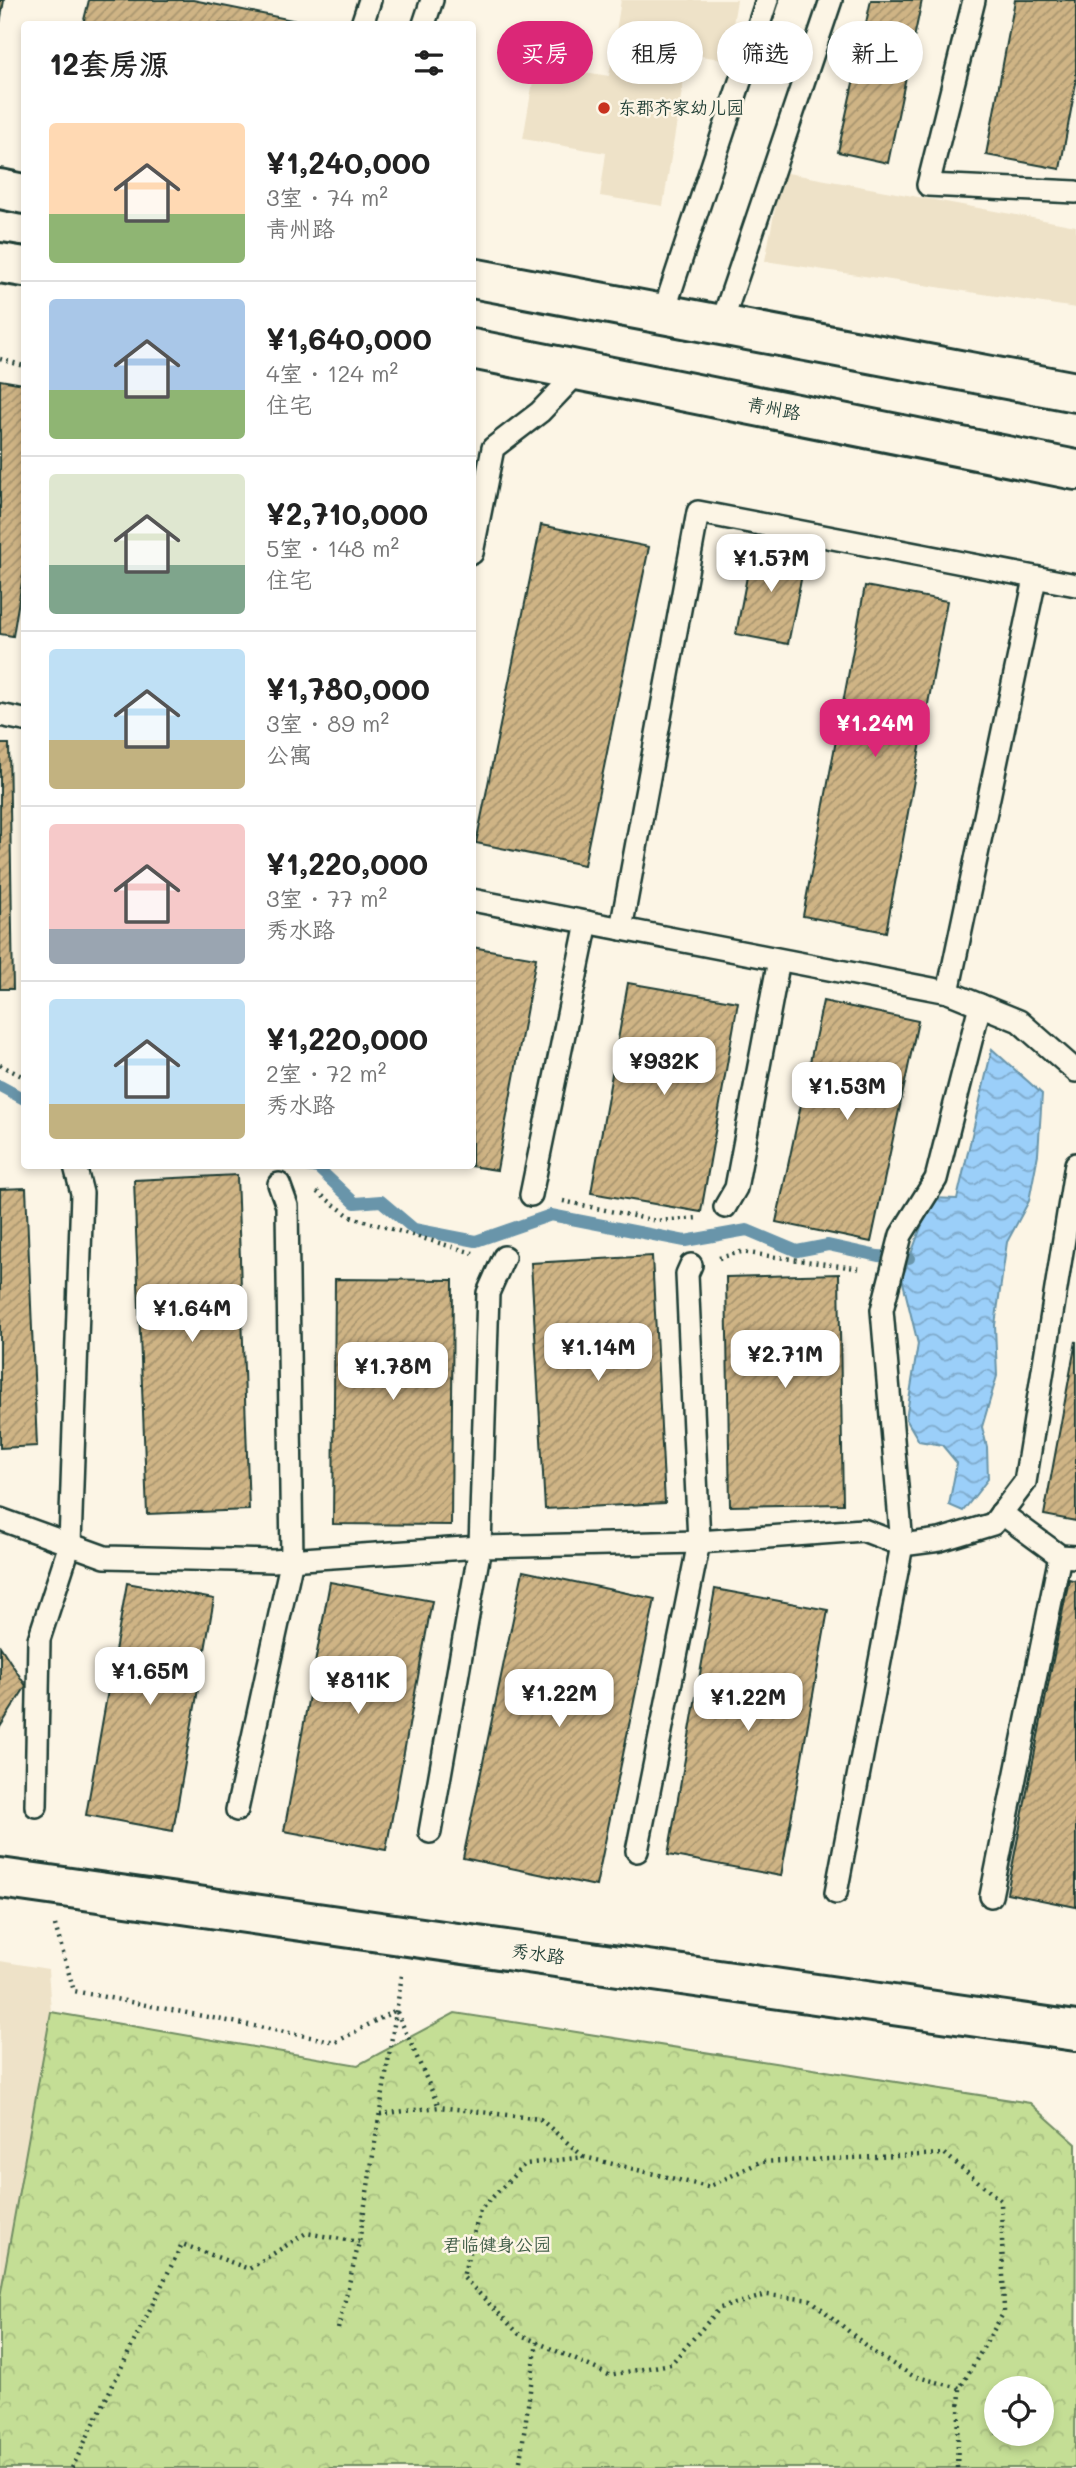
<!DOCTYPE html>
<html lang="zh">
<head>
<meta charset="utf-8">
<style>
  :root { --surface:#fff; --page:#f2f2f2; --text:#222; --muted:#767676; --line:#e0e0e0; --accent:#db2777 }
  body { margin:0; font-family:Mali,"LXGW WenKai TC",sans-serif; background:var(--page); color:var(--text); height:100vh; display:flex; flex-direction:column; font-size:26px; white-space:nowrap }
  * { box-sizing:border-box; margin:0 }
  p { font-size:23px; color:var(--muted) }
  .icon { flex:none; width:38px; height:38px; fill:none; stroke:currentColor; stroke-width:2; stroke-linecap:round; stroke-linejoin:round }
  .map { position:relative; flex:1; overflow:hidden }
  .side { position:absolute; left:21px; top:21px; width:455px; height:1148px; display:flex; flex-direction:column; background:var(--surface); border-radius:7px; box-shadow:0 4px 10px #0003 }
  .side>* { flex:none }
  .hud { position:absolute; left:497px; top:21px; width:472px; height:63px; display:flex; gap:14px }
  .fabs { position:absolute; left:984px; top:2376px; display:grid; gap:14px }
  .fabs a { display:grid; place-items:center; width:70px; height:70px; border-radius:50%; background:var(--surface); box-shadow:0 4px 10px #0003; font-size:35px }
  .price { position:absolute; translate:-50% -60px; padding:0 16px; border-radius:14px; background:#fff; color:#222; font-size:23px; line-height:46px; filter:drop-shadow(0 2px 4px #0008) }
  .price::after { content:''; position:absolute; left:50%; top:42px; width:21px; height:16px; margin-left:-10px; background:inherit; clip-path:polygon(0 0,100% 0,50% 100%) }
  .price.current { background:var(--accent); color:#fff }
  ul { padding:0; list-style:none }
  li { display:flex; align-items:center; gap:21px; height:175px; padding:0 28px }
  li+li { border-top:2px solid var(--line) }
  li span { display:grid; place-items:center; flex:none; width:196px; height:140px; border-radius:7px; color:#555 }
  li>.icon { margin-inline-start:auto }
  span .icon { width:84px; height:84px; fill:#fffc; stroke-width:1 }
  li b { font-size:30px }
  h2 { display:flex; justify-content:space-between; align-items:center; height:84px; padding:0 28px; font-size:30px }
  .pill { padding:0 24px; border-radius:32px; background:var(--surface); box-shadow:0 4px 10px #0003; font-size:24px; line-height:63px }
  .pill.current { background:var(--accent); color:#fff }
  .map>svg:first-child { display:block }
  .built { fill:#eee2c8 }
  .park { fill:url(#park-crowns); stroke:#728e64; stroke-width:2; fill-rule:evenodd }
  .water { fill:url(#water-waves); stroke:#6995aa; stroke-width:2 }
  .lines { fill:none; stroke-linecap:round; stroke-linejoin:round }
  .stream { stroke:#6995aa; stroke-width:12 }
  .building { fill:url(#building-hatch); stroke:#1f3d34; stroke-width:2 }
  .service-casing { stroke:#1f3d34; stroke-width:26 }
  .tertiary-casing { stroke:#1f3d34; stroke-width:44 }
  .path { stroke:#1f3d34; stroke-width:4.5; stroke-dasharray:2 5; stroke-linecap:butt }
  .service { stroke:#fcf5e5; stroke-width:21 }
  .tertiary { stroke:#fcf5e5; stroke-width:38 }
  .poi-dot { fill:#c8321e; stroke:#fcf5e5; stroke-width:2.5 }
  .labels { text-anchor:middle; stroke-width:5; stroke-linejoin:round; paint-order:stroke }
  .poi-label { font-size:18px; fill:#1f3d34; stroke:#fcf5e5; text-anchor:start }
  .street-label { font-size:18px; fill:#1f3d34; stroke:#fcf5e5 }
  .park-label { font-size:18px; fill:#405d47; stroke:#fcf5e5 }
</style>
</head>
<body>
<div class="map">
<svg width="1076" height="2468" viewBox="0 0 1076 2468">
  <defs>
    <pattern id="park-crowns" width="20" height="18" patternUnits="userSpaceOnUse" patternTransform="scale(1.75)"><rect width="20" height="18" fill="#c4de95"/><path d="M2 6a3 3 0 1 1 6 0M12 15a3 3 0 1 1 6 0" fill="none" stroke="#a8bf81"/></pattern>
    <pattern id="water-waves" width="16" height="10" patternUnits="userSpaceOnUse" patternTransform="scale(1.75)"><rect width="16" height="10" fill="#9bcff9"/><path d="M0 5q4-4 8 0t8 0" fill="none" stroke="#7ea9ca"/></pattern>
    <pattern id="building-hatch" width="6" height="6" patternUnits="userSpaceOnUse" patternTransform="scale(1.75)"><rect width="6" height="6" fill="#cfb485"/><path d="M-1 1l2-2M0 6l6-6M5 7l2-2" fill="none" stroke="#a7946e"/></pattern>
  </defs>
  <rect width="100%" height="100%" fill="#fcf5e5"/>
  <filter id="ink" filterUnits="userSpaceOnUse"><feTurbulence type="fractalNoise" baseFrequency=".0143" numOctaves="2"/><feDisplacementMap in="SourceGraphic" scale="14" xChannelSelector="R" yChannelSelector="G"/><feConvolveMatrix kernelMatrix="1 2 1 2 8 2 1 2 1" color-interpolation-filters="sRGB"/></filter>
  <g filter="url(#ink)">
    <g class="built">
      <polygon points="621,0 737,0 727,60 688,54 663,206 600,196 606,153 523,139 536,64 609,76"/>
      <polygon points="782,172 1076,226 1076,308 765,261"/>
      <polygon points="0,1961 48,1969 51,2012 0,2297"/>
    </g>
    <path class="park" d="M51 2012 358 2065 455 2013 1030 2103 1076 2144 1075 2468H0V2297ZM996 2389H1041V2434H996Z"/>
    <polygon class="water" points="992,1049 1042,1094 1038,1154 1029,1201 1007,1242 995,1325 997,1376 982,1427 987,1447 988,1479 963,1511 949,1505 957,1463 942,1445 919,1441 906,1419 918,1344 902,1278 932,1198 957,1199"/>
    <g class="lines">
      <g class="stream">
        <polyline points="0,1086 24,1099"/>
        <polyline points="307,1166 318,1168 355,1203 381,1201 414,1229 476,1241 551,1215 685,1241 747,1230 797,1251 828,1245 878,1256 909,1258"/>
      </g>
    </g>
    <g class="building">
      <polygon points="0,0 4,0 0,23"/>
      <polygon points="89,0 193,0 312,24 83,24"/>
      <polygon points="871,0 922,0 888,163 838,152"/>
      <polygon points="1015,0 1076,0 1076,83 1060,169 986,155"/>
      <polygon points="0,380 24,384 24,570 13,636 0,634"/>
      <polygon points="541,525 649,547 584,865 476,843"/>
      <polygon points="753,545 806,555 788,644 736,634"/>
      <polygon points="865,586 947,601 886,932 803,916"/>
      <polygon points="0,744 9,744 13,989 0,989"/>
      <polygon points="472,947 536,958 497,1170 470,1166 472,1166"/>
      <polygon points="628,983 738,1002 701,1212 591,1193"/>
      <polygon points="823,1001 918,1021 871,1242 776,1222"/>
      <polygon points="237,1175 249,1510 147,1514 134,1180"/>
      <polygon points="26,1188 37,1446 0,1448 0,1189"/>
      <polygon points="652,1256 665,1503 545,1509 531,1263"/>
      <polygon points="839,1274 843,1504 730,1506 726,1277"/>
      <polygon points="335,1279 453,1280 451,1525 333,1524"/>
      <polygon points="1076,1341 1076,1521 1044,1515"/>
      <polygon points="523,1571 655,1599 596,1886 463,1858"/>
      <polygon points="1069,1579 1076,1581 1076,1907 1007,1893"/>
      <polygon points="330,1582 432,1601 386,1850 284,1831"/>
      <polygon points="127,1583 214,1599 173,1831 86,1815"/>
      <polygon points="715,1589 828,1610 781,1876 668,1855"/>
      <polygon points="0,1646 26,1686 0,1727"/>
    </g>
    <g class="lines">
      <defs>
        <g id="service">
          <polyline points="974,0 928,185 1076,192"/>
          <polyline points="362,24 370,0"/>
          <polyline points="424,24 432,0"/>
          <polyline points="663,314 767,0"/>
          <polyline points="721,325 831,0"/>
          <polyline points="472,553 493,448 540,412 580,370"/>
          <polyline points="0,715 24,720"/>
          <polyline points="472,900 948,992 1019,1021 1076,1071"/>
          <polyline points="621,929 698,512 1076,585"/>
          <polyline points="948,992 1035,579"/>
          <polyline points="531,1195 587,922"/>
          <polyline points="725,1207 736,1188 779,960"/>
          <polyline points="1001,1513 1060,1556 1076,1557"/>
          <polyline points="0,1519 105,1557 273,1561 480,1547 699,1542 863,1530 902,1545 940,1540 993,1524 1025,1482 1076,1164"/>
          <polyline points="36,1806 39,1639 70,1544 82,1193 75,1166"/>
          <polyline points="237,1810 292,1559 287,1206 279,1184"/>
          <polyline points="430,1832 480,1547 488,1293 504,1257"/>
          <polyline points="637,1851 699,1542 687,1274 691,1265"/>
          <polyline points="836,1893 902,1545 882,1310 901,1235 936,1179 980,1005"/>
          <polyline points="991,1896 1060,1556"/>
        </g>
        <g id="tertiary">
          <polyline points="0,189 24,194"/>
          <polyline points="0,263 24,267"/>
          <polyline points="472,278 1076,392"/>
          <polyline points="472,349 1076,470"/>
          <polyline points="0,1878 1076,2031"/>
        </g>
      </defs>
      <use href="#service" class="service-casing"/>
      <use href="#tertiary" class="tertiary-casing"/>
      <g class="path">
        <polyline points="0,359 24,366"/>
        <polyline points="0,1065 24,1077"/>
        <polyline points="317,1192 351,1217 473,1253"/>
        <polyline points="563,1201 657,1221 698,1218"/>
        <polyline points="719,1258 741,1252 862,1269"/>
        <polyline points="55,1925 74,1991 336,2042 396,2010 439,2107"/>
        <polyline points="380,2114 439,2107 540,2119 584,2157"/>
        <polyline points="338,2329 359,2242 402,1975"/>
        <polyline points="72,2468 182,2244 249,2269 306,2233 359,2242"/>
        <polyline points="519,2468 537,2342"/>
        <polyline points="957,2468 960,2388 1004,2312 1001,2201 945,2154 760,2162 708,2187 584,2157 525,2164 480,2210 463,2277 519,2334 609,2375 671,2364 720,2308 767,2295 811,2300 876,2354 913,2376 960,2388"/>
      </g>
      <use href="#service" class="service"/>
      <use href="#tertiary" class="tertiary"/>
    </g>
  </g>
  <circle class="poi-dot" cx="604" cy="108" r="7"/>
  <g class="labels">
    <g class="poi-label">
      <text x="618" y="114">东郡齐家幼儿园</text>
    </g>
    <g class="street-label">
      <text transform="translate(774 409) rotate(11)" y="6">青州路</text>
      <text transform="translate(538 1954) rotate(8)" y="6">秀水路</text>
    </g>
    <g class="park-label">
      <text x="497" y="2251">君临健身公园</text>
    </g>
  </g>
</svg>
<div class="fabs">
<a><svg class="icon" aria-label="locate" viewBox="0 0 24 24"><circle cx="12" cy="12" r="6"/><path d="M12 2v4M12 18v4M2 12h4M18 12h4"/></svg></a>
</div>
<b class="price" style="left:771px;top:594px">¥1.57M</b>
<b class="price current" style="left:875px;top:759px">¥1.24M</b>
<b class="price" style="left:664px;top:1097px">¥932K</b>
<b class="price" style="left:847px;top:1122px">¥1.53M</b>
<b class="price" style="left:192px;top:1344px">¥1.64M</b>
<b class="price" style="left:598px;top:1383px">¥1.14M</b>
<b class="price" style="left:785px;top:1390px">¥2.71M</b>
<b class="price" style="left:393px;top:1402px">¥1.78M</b>
<b class="price" style="left:150px;top:1707px">¥1.65M</b>
<b class="price" style="left:358px;top:1716px">¥811K</b>
<b class="price" style="left:559px;top:1729px">¥1.22M</b>
<b class="price" style="left:748px;top:1733px">¥1.22M</b>
<div class="hud">
<a class="pill current">买房</a>
<a class="pill">租房</a>
<a class="pill">筛选</a>
<a class="pill">新上</a>
</div>
<section class="side">
<h2>12套房源<svg class="icon" aria-label="filters" viewBox="0 0 24 24"><path d="M4 7h16M4 17h16"/><circle cx="9" cy="7" r="2"/><circle cx="15" cy="17" r="2"/></svg></h2>
<ul>
<li><span style="background:linear-gradient(#ffd9b3 65%,#8fb573 0)"><svg class="icon" aria-label="home" viewBox="0 0 24 24"><path d="M3 11l9-7 9 7M6 9v11h12V9"/></svg></span><div><b>¥1,240,000</b><p>3室 · 74 m²</p><p>青州路</p></div></li>
<li><span style="background:linear-gradient(#a9c7e8 65%,#8fb573 0)"><svg class="icon" aria-label="home" viewBox="0 0 24 24"><path d="M3 11l9-7 9 7M6 9v11h12V9"/></svg></span><div><b>¥1,640,000</b><p>4室 · 124 m²</p><p>住宅</p></div></li>
<li><span style="background:linear-gradient(#dfe7d0 65%,#7fa58c 0)"><svg class="icon" aria-label="home" viewBox="0 0 24 24"><path d="M3 11l9-7 9 7M6 9v11h12V9"/></svg></span><div><b>¥2,710,000</b><p>5室 · 148 m²</p><p>住宅</p></div></li>
<li><span style="background:linear-gradient(#bfe0f5 65%,#c2b280 0)"><svg class="icon" aria-label="home" viewBox="0 0 24 24"><path d="M3 11l9-7 9 7M6 9v11h12V9"/></svg></span><div><b>¥1,780,000</b><p>3室 · 89 m²</p><p>公寓</p></div></li>
<li><span style="background:linear-gradient(#f6c9c9 75%,#9aa5b1 0)"><svg class="icon" aria-label="home" viewBox="0 0 24 24"><path d="M3 11l9-7 9 7M6 9v11h12V9"/></svg></span><div><b>¥1,220,000</b><p>3室 · 77 m²</p><p>秀水路</p></div></li>
<li><span style="background:linear-gradient(#bfe0f5 75%,#c2b280 0)"><svg class="icon" aria-label="home" viewBox="0 0 24 24"><path d="M3 11l9-7 9 7M6 9v11h12V9"/></svg></span><div><b>¥1,220,000</b><p>2室 · 72 m²</p><p>秀水路</p></div></li>
</ul>
</section>
</div>
</body>
</html>
